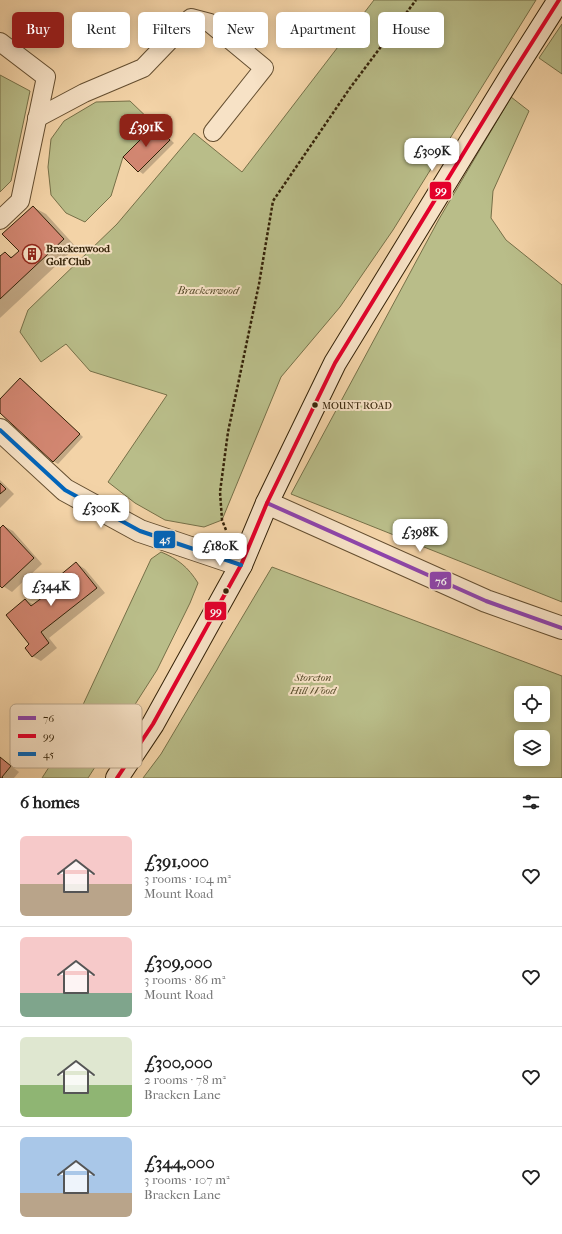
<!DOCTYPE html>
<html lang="en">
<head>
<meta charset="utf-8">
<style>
  :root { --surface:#fff; --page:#f6f6f6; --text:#222; --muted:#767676; --line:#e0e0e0; --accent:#8f2418 }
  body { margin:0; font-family:"IM FELL French Canon",serif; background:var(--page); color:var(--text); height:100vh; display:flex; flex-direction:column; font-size:15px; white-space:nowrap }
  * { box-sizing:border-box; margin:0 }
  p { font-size:13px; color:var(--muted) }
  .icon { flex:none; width:22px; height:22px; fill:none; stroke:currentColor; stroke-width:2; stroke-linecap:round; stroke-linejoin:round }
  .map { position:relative; height:778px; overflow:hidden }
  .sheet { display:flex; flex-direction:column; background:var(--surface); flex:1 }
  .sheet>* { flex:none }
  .top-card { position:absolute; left:12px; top:12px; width:538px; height:36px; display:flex; gap:8px }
  .fabs { position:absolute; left:514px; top:686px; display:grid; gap:8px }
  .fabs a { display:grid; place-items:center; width:36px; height:36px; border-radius:6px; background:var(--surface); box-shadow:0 2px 10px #0003; font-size:20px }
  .price { position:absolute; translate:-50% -34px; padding:0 9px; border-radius:8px; background:#fff; color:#222; font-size:13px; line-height:26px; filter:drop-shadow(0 1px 2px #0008) }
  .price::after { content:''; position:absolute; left:50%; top:24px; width:12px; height:9px; margin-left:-6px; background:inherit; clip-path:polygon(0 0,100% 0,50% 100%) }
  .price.selected { background:var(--accent); color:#fff }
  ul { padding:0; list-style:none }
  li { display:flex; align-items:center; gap:12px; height:100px; padding:0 20px }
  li+li { border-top:1px solid var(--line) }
  li span { display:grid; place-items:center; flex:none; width:112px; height:80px; border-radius:6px; color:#555 }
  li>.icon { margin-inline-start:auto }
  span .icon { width:48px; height:48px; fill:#fffc; stroke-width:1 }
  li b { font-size:17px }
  h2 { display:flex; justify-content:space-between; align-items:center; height:48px; padding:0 20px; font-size:17px }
  .tag { padding:0 14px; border-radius:6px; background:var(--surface); box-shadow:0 2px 10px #0003; font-size:14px; line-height:36px }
  .tag.selected { background:var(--accent); color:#fff }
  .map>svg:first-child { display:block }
  .green { fill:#b9bd89; stroke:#767048; fill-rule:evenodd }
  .shadow { fill:#0003 }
  .building { fill:#d28671; stroke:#342208 }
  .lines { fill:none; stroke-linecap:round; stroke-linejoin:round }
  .service-casing { stroke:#644e30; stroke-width:20 }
  .minor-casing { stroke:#644e30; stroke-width:24 }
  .tertiary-casing { stroke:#644e30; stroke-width:24 }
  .secondary-casing { stroke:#342208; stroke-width:24 }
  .path { stroke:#342208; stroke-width:2.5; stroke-dasharray:3 2; stroke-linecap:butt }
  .service { stroke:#f7e2c6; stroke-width:18 }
  .minor { stroke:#f7e2c6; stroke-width:22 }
  .tertiary { stroke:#f7e2c6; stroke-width:22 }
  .secondary { stroke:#f7e2c6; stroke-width:22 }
  .bus-1-casing { stroke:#f7e2c6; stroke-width:7 }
  .bus-2-casing { stroke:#f7e2c6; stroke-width:7 }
  .bus-3-casing { stroke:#f7e2c6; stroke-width:7 }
  .bus-1 { stroke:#8e44ad; stroke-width:4 }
  .bus-2 { stroke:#e4002b; stroke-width:4 }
  .bus-3 { stroke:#0065bd; stroke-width:4 }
  .bus-dot { fill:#342208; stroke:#f7e2c6; stroke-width:1.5 }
  .labels { text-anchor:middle; stroke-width:4; stroke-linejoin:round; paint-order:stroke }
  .bus-label { font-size:10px; fill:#342208; stroke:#f7e2c6; text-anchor:start }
  .poi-label { font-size:11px; font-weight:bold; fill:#342208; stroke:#f7e2c6; text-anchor:start }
  .park-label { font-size:11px; font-style:italic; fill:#554928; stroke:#f7e2c6 }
  .key { fill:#f7e2c6; stroke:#bca88d; stroke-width:1 }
  .key-label { font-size:11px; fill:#342208 }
  .line-badge { stroke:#f7e2c6; stroke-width:1.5 }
  .badge-label { font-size:11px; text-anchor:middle; font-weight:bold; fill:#fff }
</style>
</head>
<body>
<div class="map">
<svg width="562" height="778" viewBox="0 0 562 778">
  <rect width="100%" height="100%" fill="#f3d3a7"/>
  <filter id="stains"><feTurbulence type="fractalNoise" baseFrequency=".005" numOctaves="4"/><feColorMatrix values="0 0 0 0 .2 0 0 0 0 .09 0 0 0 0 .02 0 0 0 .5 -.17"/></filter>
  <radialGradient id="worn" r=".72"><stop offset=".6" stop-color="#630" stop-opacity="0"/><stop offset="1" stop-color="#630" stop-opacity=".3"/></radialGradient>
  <g class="green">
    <polygon points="374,0 536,0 393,230 340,307 281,377 222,520 204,527 165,520 135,503 108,482 167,395 90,371 66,344 41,362 20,332 28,310 117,224 194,133 242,172"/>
    <polygon points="562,24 562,74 539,58"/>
    <polygon points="0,75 30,91 11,181 0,192"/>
    <polygon points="511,97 529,111 493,191 491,218 506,240 562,285 562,602 291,494 439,219"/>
    <polygon points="130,101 155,125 123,157 111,196 85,222 66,213 51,195 48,167 51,139 64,121 96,102"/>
    <path d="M161 552C178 559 188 567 198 583L190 603 157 670 88 778H42L67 739 151 559Z"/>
    <path d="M272 567 562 676V778H143L161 754ZM521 693H543V715H521ZM521 737H543V759H521Z"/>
  </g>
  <g class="shadow">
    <polygon points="155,126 159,129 174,143 143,174 139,171 124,157"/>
    <polygon points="33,207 46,214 76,247 0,318 0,258 5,253 13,257 20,251"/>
    <polygon points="20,379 24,381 83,437 58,464 53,461 0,412 0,400"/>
    <polygon points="0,480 14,494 0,508"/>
    <polygon points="4,526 13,531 42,564 12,592 0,584 0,530"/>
    <polygon points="76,563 85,569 105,593 49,638 57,648 41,661 32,656 25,600 35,605 52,591"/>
    <polygon points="0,757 19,772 14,778 0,778"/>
  </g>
  <g class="building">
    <polygon points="155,125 170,140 138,172 123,157"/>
    <polygon points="33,206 64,239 0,299 0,256 5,252 11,258 19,251 2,234"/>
    <polygon points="20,378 80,434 53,462 0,413 0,399"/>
    <polygon points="0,483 6,489 0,494"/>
    <polygon points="3,525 34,558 2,588 0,586 0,528"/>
    <polygon points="76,562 97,588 41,632 49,643 32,657 25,648 29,644 6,615 25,599 31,606 51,591 47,586"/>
    <polygon points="0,757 11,766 2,777 3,778 0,778"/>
  </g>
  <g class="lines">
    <defs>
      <g id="service">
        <polyline points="0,42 46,77 20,201 0,220"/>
        <polyline points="37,118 84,93 143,68 191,18 210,23 264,68 213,132"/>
      </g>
      <polyline id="minor" points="267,503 486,601 562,628"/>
      <polyline id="tertiary" points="0,430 65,490 140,531 241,565"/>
      <polyline id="secondary" points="117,778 153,724 241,565 267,503 335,363 512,74 559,0"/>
    </defs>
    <use href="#service" class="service-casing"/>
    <use href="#minor" class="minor-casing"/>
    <use href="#tertiary" class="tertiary-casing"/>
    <use href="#secondary" class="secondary-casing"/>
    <polyline class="path" points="226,530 222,520 220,492 228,432 259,284 273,201 350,88 416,0"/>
    <use href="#service" class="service"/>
    <use href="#minor" class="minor"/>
    <use href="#tertiary" class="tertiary"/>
    <use href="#secondary" class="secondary"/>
    <defs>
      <polyline id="bus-1" points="267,503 486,601 562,628"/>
      <polyline id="bus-2" points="117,778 153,724 241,565 267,503 335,363 512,74 559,0"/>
      <polyline id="bus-3" points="0,430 65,490 140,531 241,565"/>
    </defs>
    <use href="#bus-1" class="bus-1-casing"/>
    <use href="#bus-2" class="bus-2-casing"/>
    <use href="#bus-3" class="bus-3-casing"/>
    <use href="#bus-1" class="bus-1"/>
    <use href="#bus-2" class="bus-2"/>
    <use href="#bus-3" class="bus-3"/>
  </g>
  <defs>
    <symbol id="building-ring" viewBox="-11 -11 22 22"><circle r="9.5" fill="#f7e2c6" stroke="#8f2418" stroke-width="1.5"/><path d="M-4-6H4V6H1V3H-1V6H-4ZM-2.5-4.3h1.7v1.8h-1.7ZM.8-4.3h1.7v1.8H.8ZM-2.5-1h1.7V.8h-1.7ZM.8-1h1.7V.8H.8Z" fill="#8f2418"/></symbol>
  </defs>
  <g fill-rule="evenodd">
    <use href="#building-ring" x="21" y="243" width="22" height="22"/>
  </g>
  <g class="bus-dot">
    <circle cx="315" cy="405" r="3.5"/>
    <circle cx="226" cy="591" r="3.5"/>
  </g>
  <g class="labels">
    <g class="bus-label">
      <text x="322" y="409">MOUNT ROAD</text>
    </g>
    <g class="poi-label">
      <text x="46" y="252">Brackenwood<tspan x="46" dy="13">Golf Club</tspan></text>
    </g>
    <g class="park-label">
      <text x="208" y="294">Brackenwood</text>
      <text x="313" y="681">Storeton<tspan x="313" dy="13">Hill Wood</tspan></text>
    </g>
  </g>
  <rect x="10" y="704" width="132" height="64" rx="6" class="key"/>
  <rect x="18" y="716" width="18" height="4" fill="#8e44ad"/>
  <rect x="18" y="734" width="18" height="4" fill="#e4002b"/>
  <rect x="18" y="752" width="18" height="4" fill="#0065bd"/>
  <g class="key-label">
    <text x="43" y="722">76</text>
    <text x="43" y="740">99</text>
    <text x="43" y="758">45</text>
  </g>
  <g class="line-badge">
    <rect x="429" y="181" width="23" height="19" rx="4" fill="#e4002b"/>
    <rect x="153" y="530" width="23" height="19" rx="4" fill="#0065bd"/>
    <rect x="429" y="571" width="23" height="19" rx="4" fill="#8e44ad"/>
    <rect x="204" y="601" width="23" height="20" rx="4" fill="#e4002b"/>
  </g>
  <g class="badge-label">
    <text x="441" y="194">99</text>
    <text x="165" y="543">45</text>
    <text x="441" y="585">76</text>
    <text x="216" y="615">99</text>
  </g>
  <rect width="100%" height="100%" filter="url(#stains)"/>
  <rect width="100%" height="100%" fill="url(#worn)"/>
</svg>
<div class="fabs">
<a><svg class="icon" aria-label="locate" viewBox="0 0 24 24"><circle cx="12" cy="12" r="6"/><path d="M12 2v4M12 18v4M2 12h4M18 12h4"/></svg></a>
<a><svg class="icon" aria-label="layers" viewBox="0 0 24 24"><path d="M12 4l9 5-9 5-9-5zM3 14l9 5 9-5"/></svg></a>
</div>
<b class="price selected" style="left:146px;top:148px">£391K</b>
<b class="price" style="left:432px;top:172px">£309K</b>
<b class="price" style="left:101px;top:529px">£300K</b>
<b class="price" style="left:420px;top:553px">£398K</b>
<b class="price" style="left:220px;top:567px">£180K</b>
<b class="price" style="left:51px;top:607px">£344K</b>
<div class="top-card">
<a class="tag selected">Buy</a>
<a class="tag">Rent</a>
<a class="tag">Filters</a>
<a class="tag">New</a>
<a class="tag">Apartment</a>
<a class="tag">House</a>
</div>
</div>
<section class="sheet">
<h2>6 homes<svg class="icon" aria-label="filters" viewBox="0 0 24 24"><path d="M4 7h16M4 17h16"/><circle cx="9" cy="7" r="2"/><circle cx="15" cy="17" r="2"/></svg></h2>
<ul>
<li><span style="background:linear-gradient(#f6c9c9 60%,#b9a48a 0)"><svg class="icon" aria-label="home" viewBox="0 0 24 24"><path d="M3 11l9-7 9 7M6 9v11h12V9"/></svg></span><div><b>£391,000</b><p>3 rooms · 104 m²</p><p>Mount Road</p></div><svg class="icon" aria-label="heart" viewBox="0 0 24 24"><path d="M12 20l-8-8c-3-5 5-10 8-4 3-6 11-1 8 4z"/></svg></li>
<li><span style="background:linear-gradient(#f6c9c9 70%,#7fa58c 0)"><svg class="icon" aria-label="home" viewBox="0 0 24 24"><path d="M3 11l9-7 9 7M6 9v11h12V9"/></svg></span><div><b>£309,000</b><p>3 rooms · 86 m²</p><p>Mount Road</p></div><svg class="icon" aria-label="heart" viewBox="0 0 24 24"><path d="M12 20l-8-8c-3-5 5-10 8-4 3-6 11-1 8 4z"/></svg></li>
<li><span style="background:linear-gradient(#dfe7d0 60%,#8fb573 0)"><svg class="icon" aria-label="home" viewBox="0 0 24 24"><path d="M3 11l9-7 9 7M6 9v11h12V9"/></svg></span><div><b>£300,000</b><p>2 rooms · 78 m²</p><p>Bracken Lane</p></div><svg class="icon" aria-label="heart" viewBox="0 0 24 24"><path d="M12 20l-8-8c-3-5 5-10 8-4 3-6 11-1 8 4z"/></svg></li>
<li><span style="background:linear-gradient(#a9c7e8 70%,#b9a48a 0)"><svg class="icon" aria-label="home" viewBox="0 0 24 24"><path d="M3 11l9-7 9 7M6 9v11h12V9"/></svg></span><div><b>£344,000</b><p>3 rooms · 107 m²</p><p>Bracken Lane</p></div><svg class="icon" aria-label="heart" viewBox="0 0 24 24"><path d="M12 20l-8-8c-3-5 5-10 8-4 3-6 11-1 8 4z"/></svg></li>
</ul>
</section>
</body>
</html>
